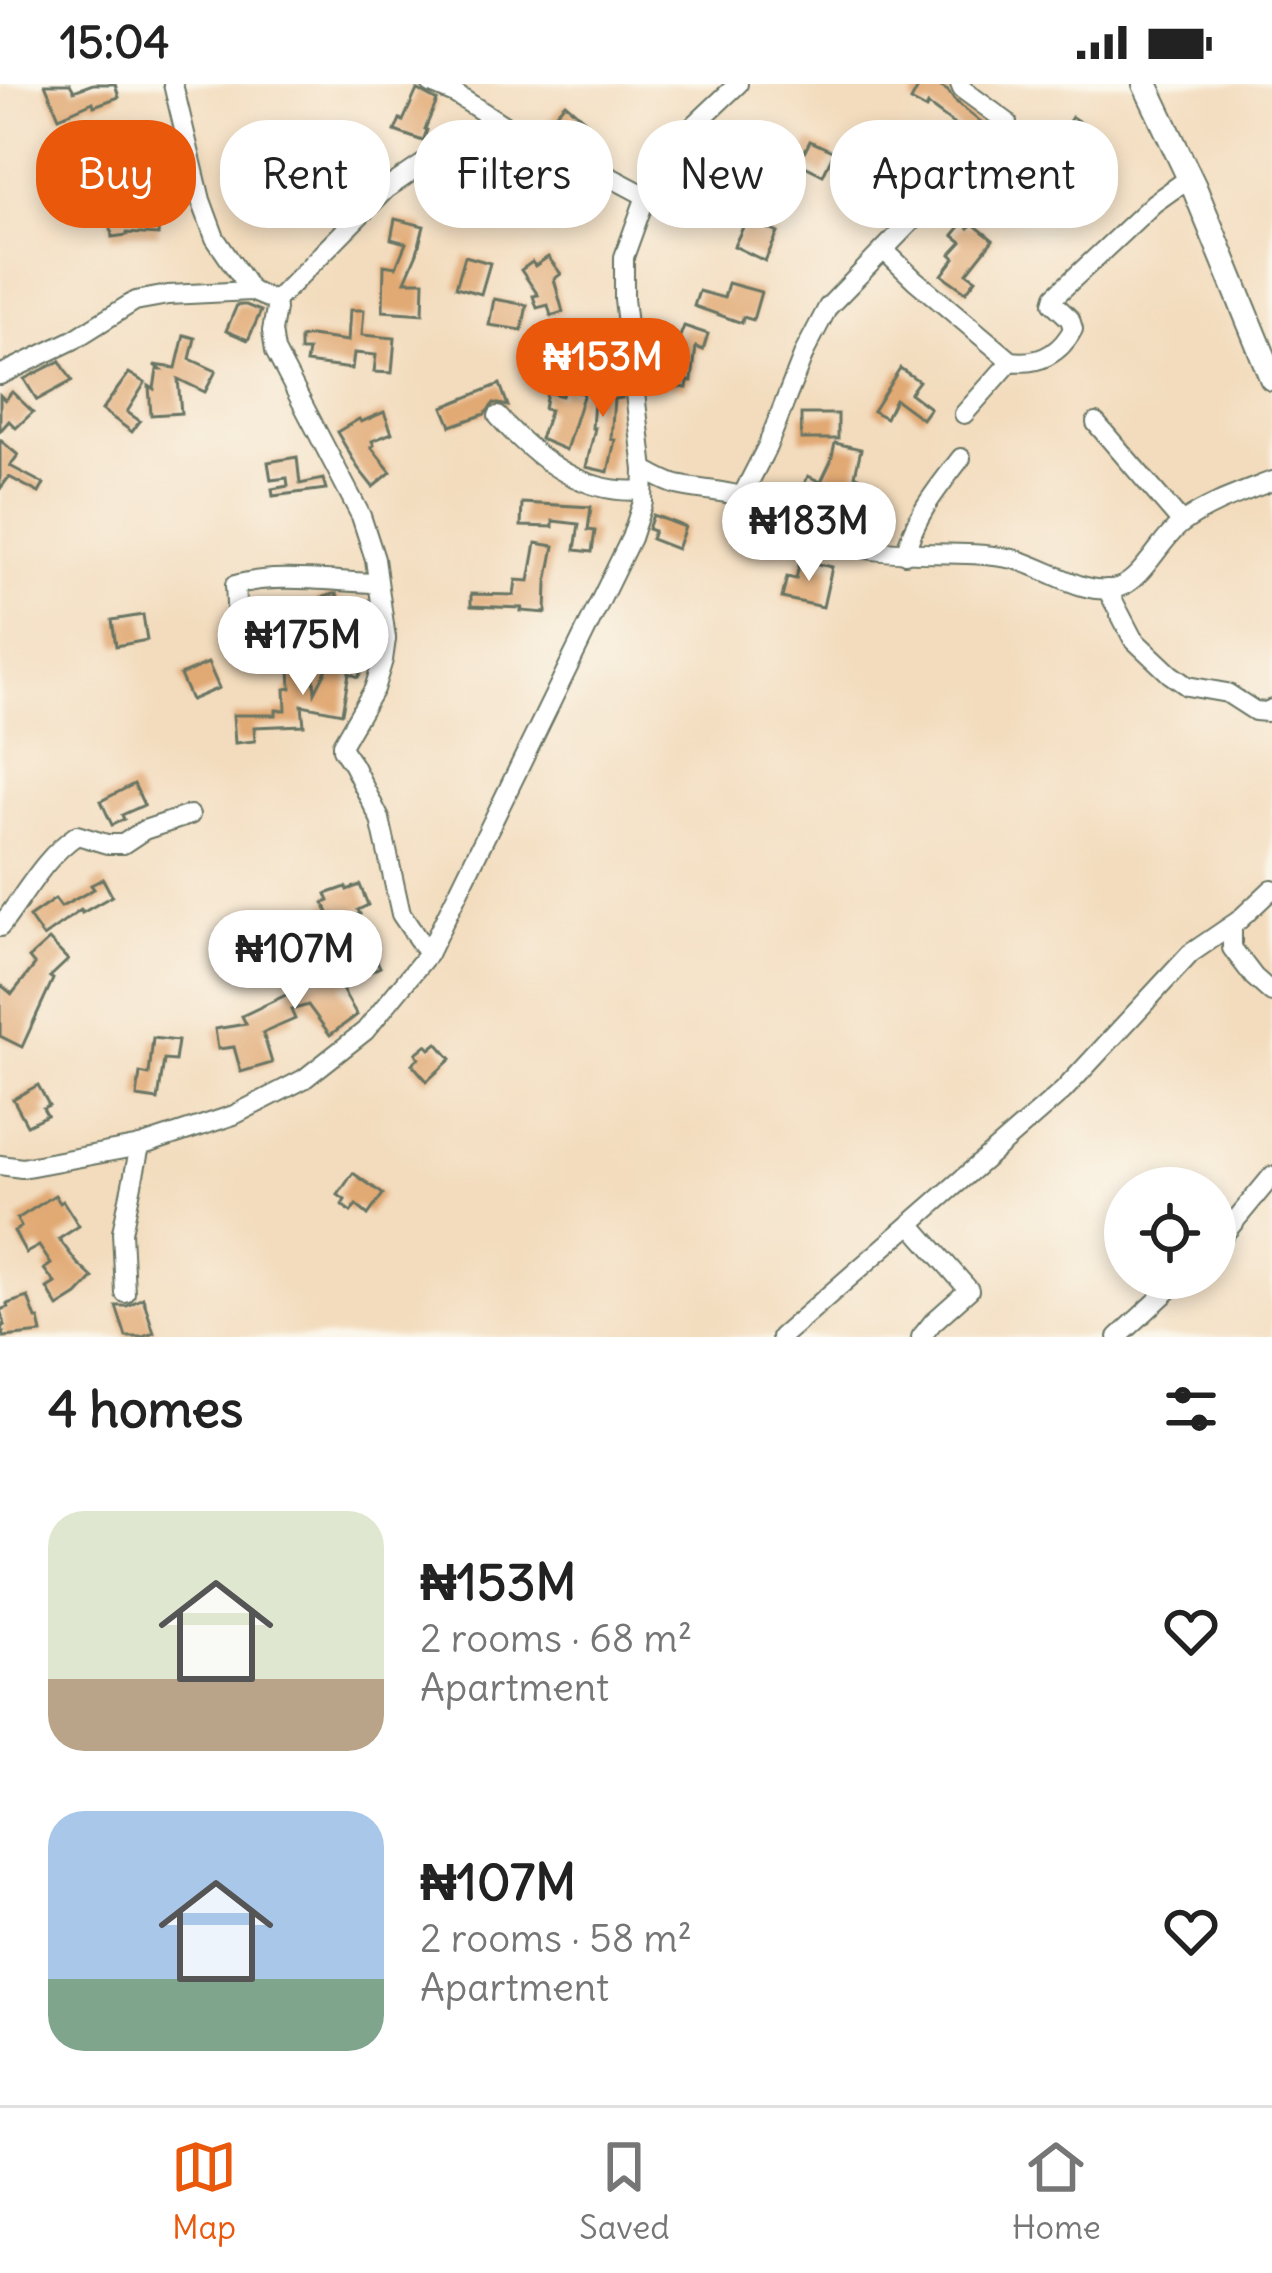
<!DOCTYPE html>
<html lang="en">
<head>
<meta charset="utf-8">
<style>
  :root { --surface:#fff; --page:#f6f6f6; --text:#222; --muted:#767676; --line:#e0e0e0; --accent:#ea580c }
  body { margin:0; font-family:Delius,sans-serif; background:var(--page); color:var(--text); height:100vh; display:flex; flex-direction:column; font-size:45px; white-space:nowrap }
  * { box-sizing:border-box; margin:0 }
  p { font-size:39px; color:var(--muted) }
  .icon { flex:none; width:66px; height:66px; fill:none; stroke:currentColor; stroke-width:2; stroke-linecap:round; stroke-linejoin:round }
  .map { position:relative; height:1253px; overflow:hidden }
  .details { display:flex; flex-direction:column; background:var(--surface); flex:1 }
  .details>* { flex:none }
  .guide { position:absolute; left:36px; top:36px; width:1200px; height:108px; display:flex; gap:24px }
  .tools { position:absolute; left:1104px; top:1083px; display:grid; gap:24px }
  .tools a { display:grid; place-items:center; width:132px; height:132px; border-radius:50%; background:var(--surface); box-shadow:0 6px 18px #0003; font-size:60px }
  .price { position:absolute; translate:-50% -102px; padding:0 27px; border-radius:42px; background:#fff; color:#222; font-size:39px; line-height:78px; filter:drop-shadow(0 3px 6px #0008) }
  .price::after { content:''; position:absolute; left:50%; top:72px; width:36px; height:27px; margin-left:-18px; background:inherit; clip-path:polygon(0 0,100% 0,50% 100%) }
  .price.current { background:var(--accent); color:#fff }
  ul { padding:0; list-style:none }
  li { display:flex; align-items:center; gap:36px; height:300px; padding:0 48px }
  li span { display:grid; place-items:center; flex:none; width:336px; height:240px; border-radius:36px; color:#555 }
  li>.icon { margin-inline-start:auto }
  span .icon { width:144px; height:144px; fill:#fffc; stroke-width:1 }
  li b { font-size:51px }
  h2 { display:flex; justify-content:space-between; align-items:center; height:144px; padding:0 48px; font-size:51px }
  .chip { padding:0 42px; border-radius:48px; background:var(--surface); box-shadow:0 6px 18px #0003; font-size:42px; line-height:108px }
  .chip.current { background:var(--accent); color:#fff }
  .status { display:flex; justify-content:space-between; align-items:center; height:84px; padding:0 60px; background:var(--surface); direction:ltr }
  .status svg { height:33px; fill:currentColor }
  .tab-bar { display:flex; justify-content:space-around; align-items:center; height:168px; border-top:3px solid var(--line); background:var(--surface); font-size:33px; color:var(--muted) }
  .tab-bar a { display:grid; justify-items:center; gap:6px }
  .tab-bar .current { color:var(--accent) }
  .map>svg:first-child { display:block }
  .building { fill:#e1a973 }
  .lines { fill:none; stroke-linecap:round; stroke-linejoin:round }
  .minor-casing { stroke:#697564; stroke-width:22 }
  .major-casing { stroke:#697564; stroke-width:28 }
  .minor { stroke:#fff; stroke-width:18 }
  .major { stroke:#fff; stroke-width:24 }
</style>
</head>
<body>
<div class="status"><b>15:04</b><svg viewBox="0 0 49 12"><path d="M0 12V9h3v3zM5 12V6h3v6zM10 12V3h3v9zM15 12V0h3v12zM26 1h20v11H26zM47 4h2v5h-2z"/></svg></div>
<div class="map">
<svg width="1272" height="1253" viewBox="0 0 1272 1253">
  <rect width="100%" height="100%" fill="#fbf7ec"/>
  <filter id="ink" filterUnits="userSpaceOnUse"><feTurbulence type="fractalNoise" baseFrequency=".00833" numOctaves="2"/><feDisplacementMap in="SourceGraphic" scale="24" xChannelSelector="R" yChannelSelector="G"/><feConvolveMatrix kernelMatrix="1 2 1 2 8 2 1 2 1" color-interpolation-filters="sRGB"/></filter>
  <filter id="wash" filterUnits="userSpaceOnUse"><feTurbulence type="fractalNoise" baseFrequency=".004" numOctaves="4" result="noise"/><feDisplacementMap in="SourceGraphic" scale="48" xChannelSelector="R" yChannelSelector="G"/><feGaussianBlur stdDeviation="2.7" result="paint"/><feColorMatrix in="noise" values="0 0 0 0 0 0 0 0 0 0 0 0 0 0 0 0 0 1.4 0 .05"/><feComposite in="paint" operator="in"/></filter>
  <g filter="url(#wash)">
    <rect width="100%" height="100%" fill="#f3dcbd"/>
    <g id="blocks">
      <g class="building">
        <polygon points="45,0 70,0 74,7 93,0 115,0 119,13 94,22 93,18 59,33"/>
        <polygon points="920,0 936,0 948,7 954,16 977,35 1041,79 1072,33 1089,44 1046,107 1032,98 1018,116 1001,102 1014,85 928,21 926,25 911,17"/>
        <polygon points="417,6 437,17 425,45 427,46 423,57 395,47 400,35 403,37"/>
        <polygon points="565,19 588,39 572,58 559,50 560,48 548,38"/>
        <polygon points="737,44 767,58 804,69 810,57 834,68 823,91 793,76 790,82 756,70 755,73 728,61"/>
        <polygon points="290,46 301,58 289,68 301,79 287,94 264,74"/>
        <polygon points="325,59 352,74 344,89 364,98 354,117 325,104 334,85 316,76"/>
        <polygon points="148,66 148,69 175,67 183,101 162,102 158,151 127,149 127,151 112,153 109,126 131,123 131,116 147,117 145,83 122,84 122,67"/>
        <polygon points="883,66 902,83 888,99 884,96 866,118 853,106"/>
        <polygon points="959,67 982,85 977,92 1000,106 990,122 958,102 954,108 943,99 948,92 943,89"/>
        <polygon points="756,116 770,123 761,141 778,149 765,177 734,162"/>
        <polygon points="395,135 424,142 417,169 405,197 424,197 423,230 383,227 384,181 396,183 406,159 391,155"/>
        <polygon points="963,139 969,144 972,139 993,156 967,189 976,195 966,208 942,191 955,174 951,170 962,158 953,151"/>
        <polygon points="465,172 490,179 481,210 456,203"/>
        <polygon points="548,173 561,190 554,195 563,228 551,232 548,221 537,224 533,212 538,211 521,186 532,178 535,182"/>
        <polygon points="728,199 761,208 753,236 743,233 742,239 694,222 699,207 724,214"/>
        <polygon points="494,215 527,221 522,246 489,241"/>
        <polygon points="237,221 246,221 261,227 248,256 226,247"/>
        <polygon points="350,226 364,226 362,251 395,254 392,289 374,288 376,271 354,269 352,285 306,279 308,267 300,267 300,254 310,252 348,257"/>
        <polygon points="684,242 708,250 703,266 696,263 692,297 688,297 687,304 662,301 662,277 670,278"/>
        <polygon points="184,251 195,254 190,275 216,287 205,308 178,295 181,329 151,331 149,302 154,305 157,286 161,286 154,281 176,284"/>
        <polygon points="60,277 72,297 37,316 24,295"/>
        <polygon points="900,284 919,297 910,309 930,324 922,335 895,315 886,334 873,327"/>
        <polygon points="615,286 622,314 614,315 611,355 615,356 608,388 586,383 595,344 592,344 596,289"/>
        <polygon points="129,289 145,299 127,328 140,337 132,348 102,326"/>
        <polygon points="500,300 508,322 494,319 485,330 451,342 443,323"/>
        <polygon points="564,305 584,309 566,366 540,355 550,326 544,325 547,308 562,312"/>
        <polygon points="12,308 33,328 16,344 9,337 0,347 0,311 5,316"/>
        <polygon points="384,328 392,349 372,357 374,361 371,363 391,388 373,403 358,384 337,348 359,335 361,338"/>
        <rect x="801" y="330" width="37" height="25"/>
        <polygon points="0,356 18,371 10,382 44,400 39,409 9,393 0,405"/>
        <polygon points="835,359 861,365 855,391 859,393 846,420 834,414 831,421 812,412 810,416 799,411 808,392 821,398 831,377"/>
        <polygon points="297,373 300,400 323,395 326,405 273,412 272,405 288,402 287,394 271,396 268,378"/>
        <polygon points="522,419 591,423 588,446 595,447 592,468 575,466 579,440 553,437 553,443 521,442"/>
        <polygon points="653,431 685,443 677,465 651,455 654,447 648,445"/>
        <polygon points="536,459 554,462 547,499 546,529 521,527 522,524 471,522 471,510 514,511 516,496 529,497"/>
        <polygon points="800,476 832,483 823,523 782,514 787,493 796,495"/>
        <polygon points="333,510 337,510 348,547 326,550 316,516"/>
        <polygon points="143,531 147,556 116,562 112,536"/>
        <polygon points="353,574 365,580 358,593 349,589 342,629 302,621 304,641 254,643 255,657 235,659 233,631 276,631 276,626 286,626 285,605 291,604 290,583 313,580 315,608 331,577"/>
        <polygon points="208,579 219,604 191,616 180,591"/>
        <polygon points="134,700 144,721 122,731 124,735 112,741 101,717"/>
        <polygon points="103,795 112,812 82,829 81,826 43,853 29,833 55,815 61,823 94,805 91,801"/>
        <polygon points="360,801 368,821 358,826 360,830 340,838 333,830 329,831 324,819 329,817 326,810 346,803 347,806"/>
        <polygon points="49,856 68,876 50,893 53,895 22,963 0,952 0,900 12,910 35,881 29,874"/>
        <polygon points="372,866 380,883 340,902 357,931 330,951 308,921 291,926 295,935 263,949 272,979 241,988 234,963 218,965 215,945 246,940 242,932 290,909 288,903 302,898 303,902 350,880 349,878"/>
        <polygon points="153,954 178,957 175,977 164,976 158,1016 137,1013 140,989 149,991"/>
        <polygon points="437,959 451,975 427,997 412,980 419,974 416,969 426,961 430,965"/>
        <polygon points="38,1001 49,1021 43,1024 47,1031 27,1041 13,1015"/>
        <polygon points="353,1089 383,1110 368,1131 356,1121 351,1128 342,1121 345,1116 338,1111"/>
        <polygon points="55,1111 60,1119 63,1117 79,1142 59,1155 77,1179 93,1194 77,1211 58,1223 47,1204 55,1199 44,1185 51,1180 39,1162 26,1169 14,1147 21,1143 17,1135"/>
        <polygon points="28,1213 36,1235 39,1235 42,1249 4,1253 2,1242 5,1241 0,1226 8,1223 7,1220"/>
        <polygon points="143,1214 154,1249 143,1253 126,1253 116,1222 127,1222"/>
      </g>
    </g>
  </g>
  <g filter="url(#ink)">
    <use href="#blocks" fill-opacity="0" stroke="#697564" stroke-width="3"/>
    <g class="lines">
      <defs>
        <g id="minor">
          <polyline points="173,0 201,116 215,154 251,207 275,217 276,225 272,247 275,267 361,432 375,475 386,555 383,576 374,605 342,660 342,665 353,681 380,735 401,830 428,870"/>
          <polyline points="431,0 455,10 505,42"/>
          <polyline points="960,0 962,5 1007,38"/>
          <path d="M885 167 915 196 1011 277C1038 281 1060 270 1073 245L1070 235 1053 219 1055 212 1154 119 1189 94"/>
          <polyline points="275,217 386,105 439,69 477,50 505,42 533,52 646,112"/>
          <polyline points="0,291 73,256 135,217 168,211 251,207"/>
          <polyline points="964,330 1011,277"/>
          <path d="M498 332C535 374 584 412 643 406"/>
          <polyline points="1096,339 1182,439"/>
          <path d="M644 386C655 391 666 398 677 401 698 406 720 406 740 412 784 425 821 458 867 465 915 473 965 465 1013 475 1045 482 1083 513 1117 504 1142 497 1160 456 1181 440 1208 420 1241 409 1272 397"/>
          <polyline points="742,412 767,363 805,267 828,223 933,115"/>
          <path d="M905 470C915 431 937 405 961 374"/>
          <path d="M377 499C336 498 273 489 235 501 237 525 234 554 250 573H265L386 555"/>
          <polyline points="1107,505 1133,555 1170,590 1187,602 1227,609 1255,627 1267,628 1272,625"/>
          <polyline points="1232,842 1232,864 1254,893 1272,909"/>
          <path d="M0 843C25 811 43 774 77 751L107 760H123L144 746 190 731"/>
          <polyline points="0,1081 22,1084 140,1062 234,1031 304,995 365,947 428,870 631,454 643,418 644,386 624,215 624,173 646,112 684,51 738,0"/>
          <polyline points="911,1140 969,1206 933,1238 921,1253"/>
          <polyline points="1215,1161 1272,1092"/>
          <polyline points="125,1209 122,1148 140,1062"/>
          <polyline points="781,1253 1063,1007 1191,869 1238,837 1272,805"/>
          <polyline points="1118,1253 1182,1194"/>
        </g>
        <polyline id="major" points="1145,0 1194,103 1272,294"/>
      </defs>
      <use href="#minor" class="minor-casing"/>
      <use href="#major" class="major-casing"/>
      <use href="#minor" class="minor"/>
      <use href="#major" class="major"/>
    </g>
  </g>
</svg>
<div class="tools">
<a><svg class="icon" aria-label="locate" viewBox="0 0 24 24"><circle cx="12" cy="12" r="6"/><path d="M12 2v4M12 18v4M2 12h4M18 12h4"/></svg></a>
</div>
<b class="price current" style="left:603px;top:336px">₦153M</b>
<b class="price" style="left:809px;top:500px">₦183M</b>
<b class="price" style="left:303px;top:614px">₦175M</b>
<b class="price" style="left:295px;top:928px">₦107M</b>
<div class="guide">
<a class="chip current">Buy</a>
<a class="chip">Rent</a>
<a class="chip">Filters</a>
<a class="chip">New</a>
<a class="chip">Apartment</a>
</div>
</div>
<section class="details">
<h2>4 homes<svg class="icon" aria-label="filters" viewBox="0 0 24 24"><path d="M4 7h16M4 17h16"/><circle cx="9" cy="7" r="2"/><circle cx="15" cy="17" r="2"/></svg></h2>
<ul>
<li><span style="background:linear-gradient(#dfe7d0 70%,#b9a48a 0)"><svg class="icon" aria-label="home" viewBox="0 0 24 24"><path d="M3 11l9-7 9 7M6 9v11h12V9"/></svg></span><div><b>₦153M</b><p>2 rooms · 68 m²</p><p>Apartment</p></div><svg class="icon" aria-label="heart" viewBox="0 0 24 24"><path d="M12 20l-8-8c-3-5 5-10 8-4 3-6 11-1 8 4z"/></svg></li>
<li><span style="background:linear-gradient(#a9c7e8 70%,#7fa58c 0)"><svg class="icon" aria-label="home" viewBox="0 0 24 24"><path d="M3 11l9-7 9 7M6 9v11h12V9"/></svg></span><div><b>₦107M</b><p>2 rooms · 58 m²</p><p>Apartment</p></div><svg class="icon" aria-label="heart" viewBox="0 0 24 24"><path d="M12 20l-8-8c-3-5 5-10 8-4 3-6 11-1 8 4z"/></svg></li>
</ul>
</section>
<nav class="tab-bar">
<a class="current"><svg class="icon" aria-label="map" viewBox="0 0 24 24"><path d="M3 6l6-2 6 2 6-2v14l-6 2-6-2-6 2zM9 4v14M15 6v14"/></svg>Map</a>
<a><svg class="icon" aria-label="saved" viewBox="0 0 24 24"><path d="M7 4h10v16l-5-4-5 4z"/></svg>Saved</a>
<a><svg class="icon" aria-label="home" viewBox="0 0 24 24"><path d="M3 11l9-7 9 7M6 9v11h12V9"/></svg>Home</a>
</nav>
</body>
</html>
